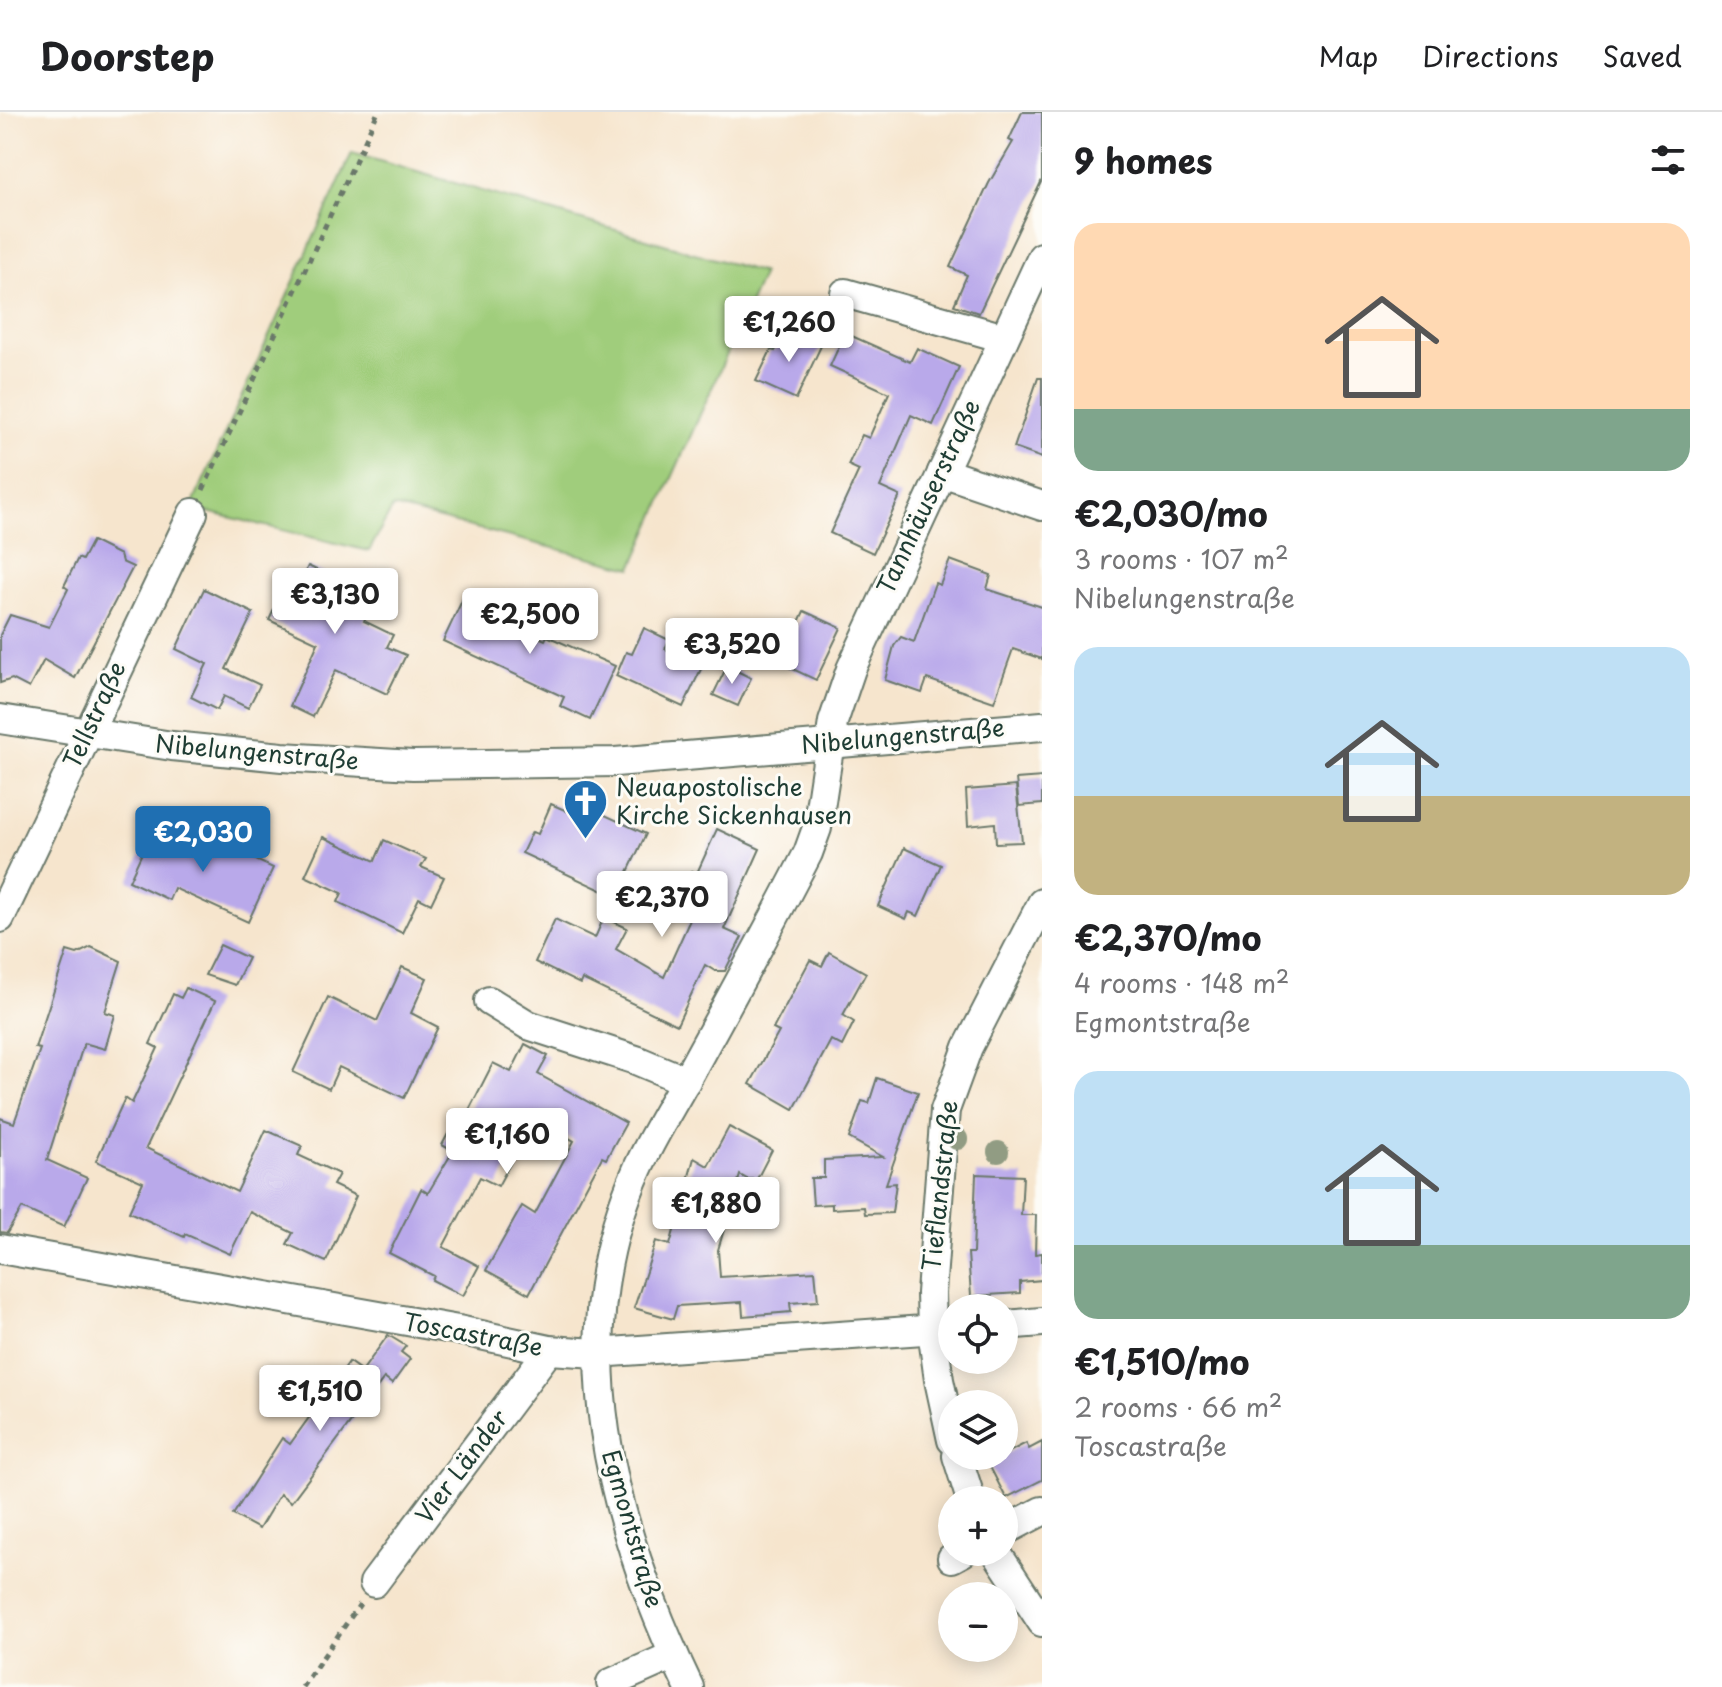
<!DOCTYPE html>
<html lang="en">
<head>
<meta charset="utf-8">
<style>
  :root { --surface:#fff; --page:#f2f2f2; --text:#202124; --muted:#757577; --line:#e0e0e0; --accent:#1f6fb2 }
  body { margin:0; font-family:"Playpen Sans",sans-serif; background:var(--page); color:var(--text); height:100vh; display:flex; flex-direction:column; font-size:30px; white-space:nowrap }
  * { box-sizing:border-box; margin:0 }
  p { font-size:26px; color:var(--muted) }
  .icon { flex:none; width:44px; height:44px; fill:none; stroke:currentColor; stroke-width:2; stroke-linecap:round; stroke-linejoin:round }
  .map { position:relative; flex:1; overflow:hidden }
  .drawer { display:flex; flex-direction:column; background:var(--surface); width:680px }
  .drawer>* { flex:none }
  .controls { position:absolute; left:938px; top:1182px; display:grid; gap:16px }
  .controls a { display:grid; place-items:center; width:80px; height:80px; border-radius:50%; background:var(--surface); box-shadow:0 4px 20px #0003; font-size:40px }
  .price { position:absolute; translate:-50% -68px; padding:0 18px; border-radius:8px; background:#fff; color:#222; font-size:26px; line-height:52px; filter:drop-shadow(0 2px 4px #0008) }
  .price::after { content:''; position:absolute; left:50%; top:48px; width:24px; height:18px; margin-left:-12px; background:inherit; clip-path:polygon(0 0,100% 0,50% 100%) }
  .price.selected { background:var(--accent); color:#fff }
  ul { padding:0; list-style:none }
  li { display:grid; align-content:center; gap:16px; height:424px; padding:0 32px }
  li span { display:grid; place-items:center; height:248px; border-radius:24px; color:#555 }
  li>.icon { margin-inline-start:auto }
  span .icon { width:144px; height:144px; fill:#fffc; stroke-width:1 }
  li b { font-size:34px }
  h2 { display:flex; justify-content:space-between; align-items:center; height:96px; padding:0 32px; font-size:34px }
  header { display:flex; align-items:center; gap:48px; box-sizing:border-box; height:112px; padding:0 40px; background:var(--surface); border-bottom:2px solid var(--line) }
  header strong { font-size:38px }
  nav { display:flex; gap:44px; margin-inline-start:auto; font-size:28px }
  main { display:flex; flex:1; min-height:0 }
  .map>svg:first-child { display:block }
  .green { fill:#a0cd7b; stroke:#608558; stroke-width:2 }
  .building { fill:#b9a9ea }
  .lines { fill:none; stroke-linecap:round; stroke-linejoin:round }
  .street-casing { stroke:#6a786a; stroke-width:32 }
  .path { stroke:#6a786a; stroke-width:5; stroke-dasharray:6 6; stroke-linecap:butt }
  .street { stroke:#fff; stroke-width:28 }
  .tree { fill:#919c83 }
  .labels { text-anchor:middle; stroke-width:6; stroke-linejoin:round; paint-order:stroke }
  .street-label { font-size:24px; fill:#1f3d34; stroke:#fdfcf7 }
  .poi-label { font-size:24px; fill:#1f3d34; stroke:#fdfcf7; text-anchor:start }
</style>
</head>
<body>
<header>
<strong>Doorstep</strong>
<nav><a>Map</a><a>Directions</a><a>Saved</a></nav>
</header>
<main>
<div class="map">
<svg width="1042" height="1575" viewBox="0 0 1042 1575">
  <rect width="100%" height="100%" fill="#fdfcf7"/>
  <filter id="ink" filterUnits="userSpaceOnUse"><feTurbulence type="fractalNoise" baseFrequency=".0125" numOctaves="2"/><feDisplacementMap in="SourceGraphic" scale="16" xChannelSelector="R" yChannelSelector="G"/><feConvolveMatrix kernelMatrix="1 2 1 2 8 2 1 2 1" color-interpolation-filters="sRGB"/></filter>
  <filter id="wash" filterUnits="userSpaceOnUse"><feTurbulence type="fractalNoise" baseFrequency=".006" numOctaves="4" result="noise"/><feDisplacementMap in="SourceGraphic" scale="32" xChannelSelector="R" yChannelSelector="G"/><feGaussianBlur stdDeviation="1.8" result="paint"/><feColorMatrix in="noise" values="0 0 0 0 0 0 0 0 0 0 0 0 0 0 0 0 0 1.4 0 .05"/><feComposite in="paint" operator="in"/></filter>
  <g filter="url(#wash)">
    <rect width="100%" height="100%" fill="#f6e5cd"/>
    <polygon class="green" points="352,41 763,161 632,456 393,395 369,439 191,396"/>
    <g id="blocks">
      <g class="building">
        <polygon points="1022,0 1042,0 1042,68 979,201 954,193 967,163 950,155 989,71 1013,30 1009,28"/>
        <polygon points="785,217 821,234 796,287 756,269 771,238 775,239"/>
        <polygon points="845,221 910,250 917,236 959,255 933,313 911,303 880,375 900,384 873,441 830,421 859,358 848,353 862,323 869,326 889,281 830,254"/>
        <polygon points="1038,266 1042,266 1042,346 1014,336"/>
        <polygon points="92,429 120,443 122,450 133,455 75,566 44,548 29,576 12,567 0,571 0,523 10,503 49,515 68,477 64,474 78,446 82,448"/>
        <polygon points="950,448 991,463 987,477 1042,495 1042,547 1013,537 994,590 927,567 922,581 885,568 894,534 901,525 914,530 935,471 940,473"/>
        <polygon points="308,454 375,485 364,509 393,523 387,535 406,543 387,582 336,558 313,605 290,594 318,531 269,508 289,467 299,472"/>
        <polygon points="204,477 253,501 226,557 260,573 248,596 224,584 217,598 191,585 207,552 176,537"/>
        <polygon points="466,480 504,498 500,507 545,528 547,524 615,554 590,608 560,594 564,585 443,529"/>
        <polygon points="804,499 841,516 816,568 780,551"/>
        <polygon points="644,516 669,528 665,537 702,555 683,595 616,564 626,540 632,542"/>
        <polygon points="727,554 751,566 738,594 713,583"/>
        <polygon points="1042,665 1042,692 1019,694 1016,667"/>
        <polygon points="1016,674 1022,730 996,731 995,711 968,714 966,678"/>
        <polygon points="551,692 585,707 590,696 646,722 616,785 522,741 532,720 538,722"/>
        <polygon points="717,717 760,737 724,817 742,825 725,859 715,859 705,853 677,913 582,867 580,872 535,850 555,807 595,826 604,805 627,816 616,837 664,865 698,790 681,782 692,759 697,761"/>
        <polygon points="152,719 193,738 200,722 273,756 248,810 174,776 169,788 129,769"/>
        <polygon points="323,725 375,749 384,728 426,747 421,755 444,765 431,792 419,786 402,821 338,790 342,781 305,764"/>
        <polygon points="904,736 941,753 918,804 909,800 906,807 878,794"/>
        <polygon points="220,833 248,846 235,873 205,863"/>
        <polygon points="91,835 121,849 105,900 115,903 105,937 84,931 47,1048 87,1066 64,1115 22,1096 7,1121 0,1120 0,1006 14,1011 40,937 35,936 67,839 77,842"/>
        <polygon points="829,840 866,861 843,903 854,910 842,934 831,928 794,997 750,972 779,920 773,917 810,848 822,854"/>
        <polygon points="402,855 427,866 411,901 438,915 404,986 339,955 329,977 293,960 328,885 377,909"/>
        <polygon points="186,876 215,889 146,1036 237,1080 266,1018 302,1034 298,1043 339,1062 333,1073 356,1084 326,1150 287,1132 293,1121 250,1100 230,1142 185,1122 184,1125 129,1100 143,1070 96,1049 125,986 132,991 158,936 150,932 173,882 181,886"/>
        <polygon points="525,932 548,944 538,962 626,1011 606,1047 602,1045 529,1182 486,1158 522,1094 535,1102 574,1029 546,1013 515,1007 496,1043 511,1050 498,1074 480,1065 443,1135 479,1154 463,1184 432,1168 434,1164 389,1141 421,1077 428,1081 453,1039 442,1033 459,1001 466,1004 493,951 511,960"/>
        <polygon points="877,966 918,980 886,1072 896,1071 892,1101 865,1102 864,1095 832,1097 832,1092 813,1093 811,1066 824,1066 824,1048 883,1045 849,1026 862,989 869,991"/>
        <polygon points="729,1015 772,1038 757,1067 747,1067 740,1063 718,1138 720,1165 815,1159 818,1189 790,1191 791,1200 743,1204 742,1190 677,1194 673,1207 634,1196 656,1129 670,1133 694,1046 708,1054"/>
        <polygon points="976,1062 1023,1064 1021,1103 1036,1103 1035,1142 1042,1141 1042,1168 1020,1170 1020,1181 971,1184 968,1141 973,1141"/>
        <polygon points="388,1223 406,1234 401,1240 410,1247 392,1272 384,1266 291,1390 280,1382 259,1417 233,1403 282,1326 290,1332 349,1250 362,1259"/>
        <polygon points="1042,1330 1042,1368 1006,1386 988,1351 1026,1331 1029,1337"/>
      </g>
    </g>
  </g>
  <g filter="url(#ink)">
    <use href="#blocks" fill-opacity="0" stroke="#6a786a" stroke-width="2"/>
    <g class="lines">
      <defs>
        <g id="street">
          <polyline points="845,181 1004,226"/>
          <polyline points="942,360 1042,394"/>
          <polyline points="0,607 172,634 282,645 413,653 615,650 1042,614"/>
          <polyline points="0,806 193,401"/>
          <polyline points="489,889 528,913 636,948 686,969"/>
          <polyline points="0,1137 458,1218 549,1238 597,1241 952,1216"/>
          <polyline points="1004,1213 1042,1210"/>
          <polyline points="952,1328 939,1268 932,1218 931,1181 945,998 968,935 1042,791"/>
          <polyline points="957,1344 971,1388"/>
          <polyline points="1004,1419 1042,1399"/>
          <polyline points="996,1440 1042,1510"/>
          <polyline points="952,1446 963,1440"/>
          <polyline points="374,1471 549,1238"/>
          <polyline points="611,1571 674,1543"/>
          <path d="M689 1575C611 1412 560 1229 638 1056 654 1021 675 989 693 955 732 884 771 813 808 741L817 716 833 610 851 557 1042 145"/>
        </g>
      </defs>
      <use href="#street" class="street-casing"/>
      <g class="path">
        <polyline points="203,378 378,0"/>
        <polyline points="302,1575 360,1492"/>
      </g>
      <use href="#street" class="street"/>
    </g>
    <g class="tree">
      <circle cx="957" cy="1027" r="11"/>
      <circle cx="998" cy="1040" r="11"/>
    </g>
  </g>
  <defs>
    <symbol id="church-pin" viewBox="-11 -11 22 30"><path d="M0 17L-7.5 6A9.5 9.5 0 1 1 7.5 6Z" fill="#1f6fb2" stroke="#fdfcf7"/><path d="M-1.2-6h2.4v3.5h3.3v2.4h-3.3V6h-2.4V-.1h-3.3v-2.4h3.3Z" fill="#fff"/></symbol>
  </defs>
  <g fill-rule="evenodd">
    <use href="#church-pin" x="560" y="664" width="51" height="69"/>
  </g>
  <g class="labels">
    <g class="street-label">
      <text transform="translate(929 385) rotate(-65)" y="8">Tannhäuserstraße</text>
      <text transform="translate(95 603) rotate(-65)" y="8">Tellstraße</text>
      <text transform="translate(903 625) rotate(-5)" y="8">Nibelungenstraße</text>
      <text transform="translate(257 641) rotate(5)" y="8">Nibelungenstraße</text>
      <text transform="translate(941 1074) rotate(-84)" y="8">Tieflandstraße</text>
      <text transform="translate(473 1223) rotate(11)" y="8">Toscastraße</text>
      <text transform="translate(462 1355) rotate(-53)" y="8">Vier Länder</text>
      <text transform="translate(632 1417) rotate(74)" y="8">Egmontstraße</text>
    </g>
    <g class="poi-label">
      <text x="616" y="684">Neuapostolische<tspan x="616" dy="28">Kirche Sickenhausen</tspan></text>
    </g>
  </g>
</svg>
<div class="controls">
<a><svg class="icon" aria-label="locate" viewBox="0 0 24 24"><circle cx="12" cy="12" r="6"/><path d="M12 2v4M12 18v4M2 12h4M18 12h4"/></svg></a>
<a><svg class="icon" aria-label="layers" viewBox="0 0 24 24"><path d="M12 4l9 5-9 5-9-5zM3 14l9 5 9-5"/></svg></a>
<a>+</a>
<a>−</a>
</div>
<b class="price" style="left:789px;top:252px">€1,260</b>
<b class="price" style="left:335px;top:524px">€3,130</b>
<b class="price" style="left:530px;top:544px">€2,500</b>
<b class="price" style="left:732px;top:574px">€3,520</b>
<b class="price selected" style="left:203px;top:762px">€2,030</b>
<b class="price" style="left:662px;top:827px">€2,370</b>
<b class="price" style="left:507px;top:1064px">€1,160</b>
<b class="price" style="left:716px;top:1133px">€1,880</b>
<b class="price" style="left:320px;top:1321px">€1,510</b>
</div>
<section class="drawer">
<h2>9 homes<svg class="icon" aria-label="filters" viewBox="0 0 24 24"><path d="M4 7h16M4 17h16"/><circle cx="9" cy="7" r="2"/><circle cx="15" cy="17" r="2"/></svg></h2>
<ul>
<li><span style="background:linear-gradient(#ffd9b3 75%,#7fa58c 0)"><svg class="icon" aria-label="home" viewBox="0 0 24 24"><path d="M3 11l9-7 9 7M6 9v11h12V9"/></svg></span><div><b>€2,030/mo</b><p>3 rooms · 107 m²</p><p>Nibelungenstraße</p></div></li>
<li><span style="background:linear-gradient(#bfe0f5 60%,#c2b280 0)"><svg class="icon" aria-label="home" viewBox="0 0 24 24"><path d="M3 11l9-7 9 7M6 9v11h12V9"/></svg></span><div><b>€2,370/mo</b><p>4 rooms · 148 m²</p><p>Egmontstraße</p></div></li>
<li><span style="background:linear-gradient(#bfe0f5 70%,#7fa58c 0)"><svg class="icon" aria-label="home" viewBox="0 0 24 24"><path d="M3 11l9-7 9 7M6 9v11h12V9"/></svg></span><div><b>€1,510/mo</b><p>2 rooms · 66 m²</p><p>Toscastraße</p></div></li>
</ul>
</section>
</main>
</body>
</html>
